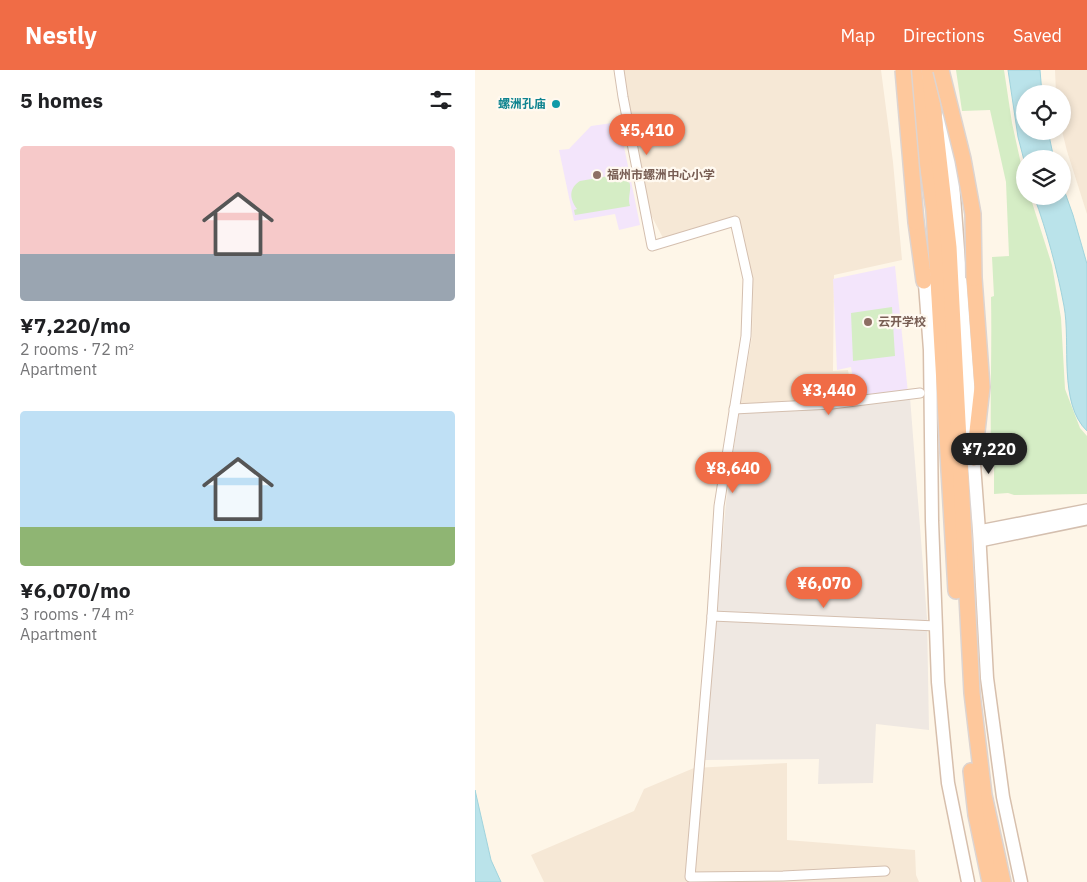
<!DOCTYPE html>
<html lang="en">
<head>
<meta charset="utf-8">
<style>
  :root { --surface:#fff; --page:#f2f2f2; --text:#202124; --muted:#757577; --accent:#f06c46 }
  body { margin:0; font-family:"IBM Plex Sans","Noto Sans SC",sans-serif; background:var(--page); color:var(--text); height:100vh; display:flex; flex-direction:column; font-size:19px; white-space:nowrap }
  * { box-sizing:border-box; margin:0 }
  p { font-size:16px; color:var(--muted) }
  .icon { flex:none; width:28px; height:28px; fill:none; stroke:currentColor; stroke-width:2; stroke-linecap:round; stroke-linejoin:round }
  .map { position:relative; flex:1; overflow:hidden }
  .details { display:flex; flex-direction:column; background:var(--surface); width:475px }
  .details>* { flex:none }
  .buttons { position:absolute; left:541px; top:15px; display:grid; gap:10px }
  .buttons a { display:grid; place-items:center; width:55px; height:55px; border-radius:50%; background:var(--surface); box-shadow:0 2px 8px #0003; font-size:25px }
  .price { position:absolute; translate:-50% -42px; padding:0 11px; border-radius:18px; background:var(--accent); color:#fff; font-size:16px; line-height:32px; filter:drop-shadow(0 1px 2px #0008) }
  .price::after { content:''; position:absolute; left:50%; top:30px; width:15px; height:11px; margin-left:-8px; background:inherit; clip-path:polygon(0 0,100% 0,50% 100%) }
  .price.current { background:#222; color:#fff }
  ul { padding:0; list-style:none }
  li { display:grid; align-content:center; gap:10px; height:265px; padding:0 20px }
  li span { display:grid; place-items:center; height:155px; border-radius:5px; color:#555 }
  li>.icon { margin-inline-start:auto }
  span .icon { width:90px; height:90px; fill:#fffc; stroke-width:1 }
  li b { font-size:21px }
  h2 { display:flex; justify-content:space-between; align-items:center; height:60px; padding:0 20px; font-size:21px }
  header { display:flex; align-items:center; gap:30px; box-sizing:border-box; height:70px; padding:0 25px; background:var(--accent); color:#fff }
  header strong { font-size:24px }
  nav { display:flex; gap:28px; margin-inline-start:auto; font-size:18px }
  main { display:flex; flex:1; min-height:0 }
  .map>svg:first-child { display:block }
  .residential { fill:#f6e8d6 }
  .industrial { fill:#efe8e2 }
  .education { fill:#f3e5fb }
  .green { fill:#d5edc5 }
  .water { fill:#bae3ea; stroke:#a0d3dc }
  .lines { fill:none; stroke-linecap:round; stroke-linejoin:round }
  .minor-casing { stroke:#d4bfaf; stroke-width:11 }
  .tertiary-casing { stroke:#d4bfaf; stroke-width:14 }
  .secondary-casing { stroke:#d7bfac; stroke-width:15 }
  .trunk-casing { stroke:#ddd4d0; stroke-width:18 }
  .minor { stroke:#fff; stroke-width:9 }
  .tertiary { stroke:#fff; stroke-width:11 }
  .secondary { stroke:#fff; stroke-width:12 }
  .trunk { stroke:#fec89c; stroke-width:15 }
  .trunk-bridge-casing { stroke:#ddd4d0; stroke-width:18; stroke-linecap:butt }
  .trunk-bridge { stroke:#fec89c; stroke-width:15 }
  .culture-dot { fill:#0f9aa8; stroke:#fff9f0; stroke-width:2 }
  .education-dot { fill:#8d6e63; stroke:#fff9f0; stroke-width:2 }
  .labels { text-anchor:middle; stroke-width:4.5; stroke-linejoin:round; paint-order:stroke }
  .culture-label { font-size:12px; font-weight:bold; fill:#0d838f; stroke:#fff9f0; text-anchor:end }
  .education-label { font-size:12px; font-weight:bold; fill:#785e54; stroke:#fff9f0; text-anchor:start }
</style>
</head>
<body>
<header>
<strong>Nestly</strong>
<nav><a>Map</a><a>Directions</a><a>Saved</a></nav>
</header>
<main>
<section class="details">
<h2>5 homes<svg class="icon" aria-label="filters" viewBox="0 0 24 24"><path d="M4 7h16M4 17h16"/><circle cx="9" cy="7" r="2"/><circle cx="15" cy="17" r="2"/></svg></h2>
<ul>
<li><span style="background:linear-gradient(#f6c9c9 70%,#9aa5b1 0)"><svg class="icon" aria-label="home" viewBox="0 0 24 24"><path d="M3 11l9-7 9 7M6 9v11h12V9"/></svg></span><div><b>¥7,220/mo</b><p>2 rooms · 72 m²</p><p>Apartment</p></div></li>
<li><span style="background:linear-gradient(#bfe0f5 75%,#8fb573 0)"><svg class="icon" aria-label="home" viewBox="0 0 24 24"><path d="M3 11l9-7 9 7M6 9v11h12V9"/></svg></span><div><b>¥6,070/mo</b><p>3 rooms · 74 m²</p><p>Apartment</p></div></li>
</ul>
</section>
<div class="map">
<svg width="612" height="812" viewBox="0 0 612 812">
  <rect width="100%" height="100%" fill="#fef6e8"/>
  <g class="residential">
    <polygon points="148,0 406,0 418,92 427,190 359,205 358,301 373,300 378,330 265,337 277,266 278,211 261,150 188,168 174,141"/>
    <polygon points="580,0 612,0 612,144 592,81 587,61 588,24 581,24"/>
    <polygon points="312,693 312,770 440,780 441,805 444,812 69,812 56,785 159,741 169,719 219,698"/>
  </g>
  <polygon class="industrial" points="435,327 452,548 454,660 401,654 398,713 343,714 344,689 228,690 251,432 264,342"/>
  <g class="education">
    <polygon points="144,52 165,155 144,160 140,144 99,151 84,80 94,79 116,56"/>
    <polygon points="420,196 433,323 381,328 376,297 362,300 358,209"/>
  </g>
  <g class="green">
    <path d="M481 0H529L537 53 550 112V126H555L577 195 586 248 590 319 605 358 612 366V424L539 425 533 423 519 424V382L516 381C515 329 517 278 516 227L519 226 517 187 534 186 531 112 515 40 487 41Z"/>
    <path d="M145 104C163 113 151 123 155 136L100 145 99 140 102 139C94 128 94 118 105 111Z"/>
    <polygon points="417,237 420,286 378,291 376,243"/>
  </g>
  <g class="water">
    <polygon points="533,0 565,0 567,24 550,24 550,61 573,61 579,89 550,89 550,94 543,67"/>
    <path d="M588 117 598 145 612 194V361C583 333 596 273 589 236 582 199 572 162 559 126H588Z"/>
    <polygon points="0,720 16,790 26,812 0,812"/>
  </g>
  <g class="lines">
    <defs>
      <g id="minor">
        <polyline points="144,0 148,27 177,176 260,151 273,209 271,266 244,436 237,546 215,807 308,806 410,801"/>
        <polyline points="259,339 357,334 445,323"/>
        <polyline points="237,546 461,556"/>
      </g>
      <g id="tertiary">
        <polyline points="504,461 612,440"/>
        <polyline points="505,471 612,449"/>
      </g>
      <g id="secondary">
        <polyline points="473,46 504,461 512,608 528,727 546,812"/>
        <polyline points="449,201 455,280 457,451 463,612 473,713 493,812"/>
      </g>
      <g id="trunk">
        <polyline points="439,0 459,141 481,521"/>
        <polyline points="454,0 474,177 497,623 509,725 528,812"/>
        <polyline points="441,152 449,211"/>
        <polyline points="499,388 507,317 499,208"/>
        <polyline points="496,701 501,745 515,812"/>
      </g>
    </defs>
    <use href="#minor" class="minor-casing"/>
    <use href="#tertiary" class="tertiary-casing"/>
    <use href="#secondary" class="secondary-casing"/>
    <use href="#trunk" class="trunk-casing"/>
    <use href="#minor" class="minor"/>
    <use href="#tertiary" class="tertiary"/>
    <use href="#secondary" class="secondary"/>
    <use href="#trunk" class="trunk"/>
    <defs>
      <g id="trunk-bridge">
        <polyline points="428,0 441,152"/>
        <polyline points="466,0 488,89 498,144 499,208"/>
      </g>
    </defs>
    <use href="#trunk-bridge" class="trunk-bridge-casing"/>
    <use href="#trunk-bridge" class="trunk-bridge"/>
  </g>
  <circle class="culture-dot" cx="81" cy="34" r="5"/>
  <g class="education-dot">
    <circle cx="122" cy="105" r="5"/>
    <circle cx="393" cy="252" r="5"/>
  </g>
  <g class="labels">
    <g class="culture-label">
      <text x="71" y="38">螺洲孔庙</text>
    </g>
    <g class="education-label">
      <text x="132" y="109">福州市螺洲中心小学</text>
      <text x="403" y="256">云开学校</text>
    </g>
  </g>
</svg>
<div class="buttons">
<a><svg class="icon" aria-label="locate" viewBox="0 0 24 24"><circle cx="12" cy="12" r="6"/><path d="M12 2v4M12 18v4M2 12h4M18 12h4"/></svg></a>
<a><svg class="icon" aria-label="layers" viewBox="0 0 24 24"><path d="M12 4l9 5-9 5-9-5zM3 14l9 5 9-5"/></svg></a>
</div>
<b class="price" style="left:172px;top:86px">¥5,410</b>
<b class="price" style="left:354px;top:346px">¥3,440</b>
<b class="price current" style="left:514px;top:405px">¥7,220</b>
<b class="price" style="left:258px;top:424px">¥8,640</b>
<b class="price" style="left:349px;top:539px">¥6,070</b>
</div>
</main>
</body>
</html>
